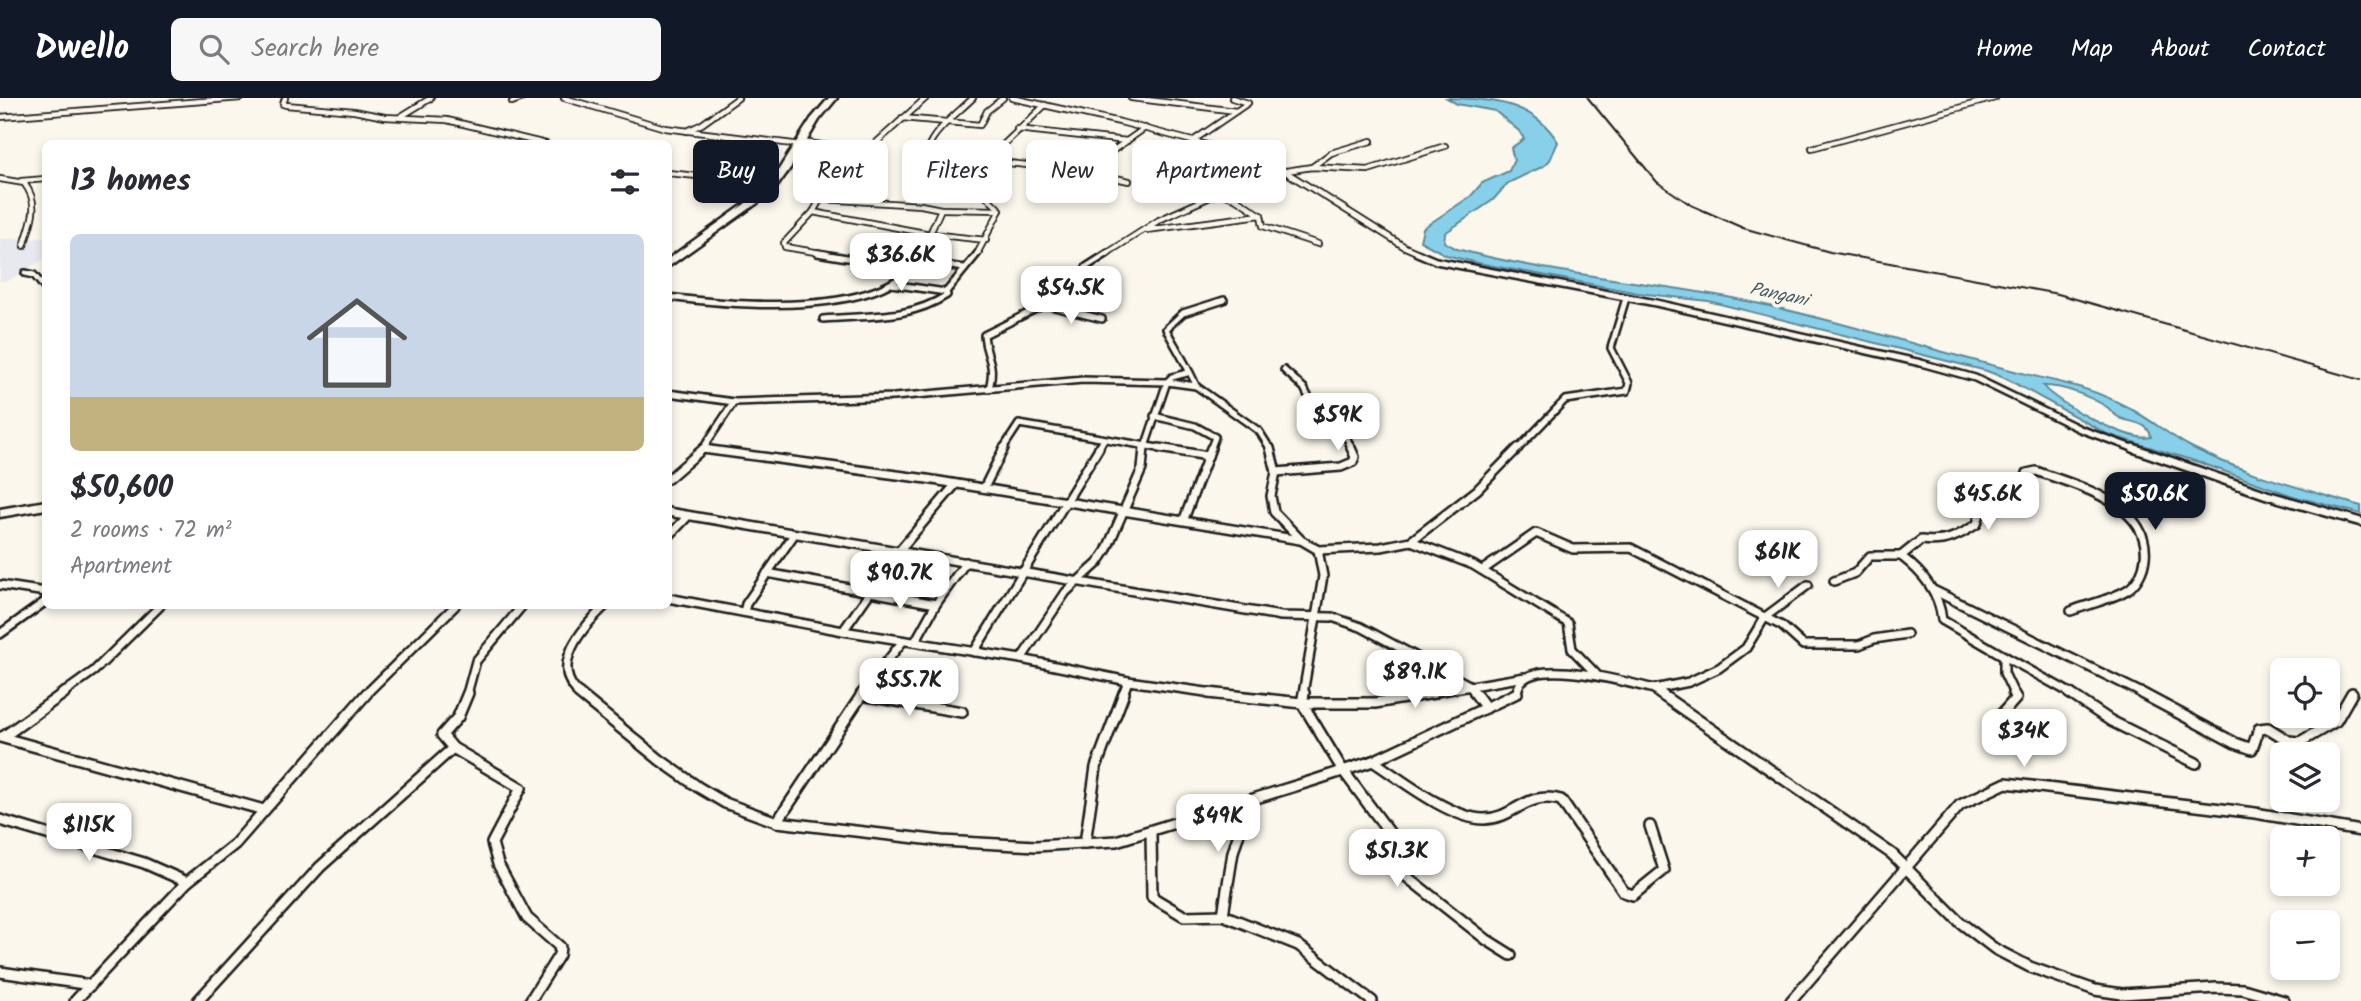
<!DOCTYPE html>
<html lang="en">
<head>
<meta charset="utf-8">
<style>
  :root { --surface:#fff; --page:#f7f7f7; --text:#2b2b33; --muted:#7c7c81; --line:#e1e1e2; --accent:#111827 }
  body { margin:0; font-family:Kalam,sans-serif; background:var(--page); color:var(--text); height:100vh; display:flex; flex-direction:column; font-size:26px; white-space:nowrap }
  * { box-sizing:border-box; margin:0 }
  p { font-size:23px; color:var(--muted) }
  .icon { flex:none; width:38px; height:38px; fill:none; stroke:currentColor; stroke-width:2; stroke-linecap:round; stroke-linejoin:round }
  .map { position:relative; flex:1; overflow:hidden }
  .panel { position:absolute; left:42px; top:42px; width:630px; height:469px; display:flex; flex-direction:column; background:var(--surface); border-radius:10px; box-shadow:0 4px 10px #0003 }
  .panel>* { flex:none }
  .hud { position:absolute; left:693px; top:42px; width:665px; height:63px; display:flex; gap:14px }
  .controls { position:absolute; left:2270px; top:560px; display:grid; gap:14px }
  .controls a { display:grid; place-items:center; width:70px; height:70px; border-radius:10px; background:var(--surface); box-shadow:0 4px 10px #0003; font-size:35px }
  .price { position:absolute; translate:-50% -60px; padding:0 16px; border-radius:14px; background:#fff; color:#222; font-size:23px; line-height:46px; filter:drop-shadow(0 2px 4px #0008) }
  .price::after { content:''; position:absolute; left:50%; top:42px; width:21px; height:16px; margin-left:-10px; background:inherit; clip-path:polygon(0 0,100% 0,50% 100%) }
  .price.on { background:var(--accent); color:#fff }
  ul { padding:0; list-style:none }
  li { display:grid; align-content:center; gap:14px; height:371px; padding:0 28px }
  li+li { border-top:2px solid var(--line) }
  li span { display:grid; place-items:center; height:217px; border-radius:10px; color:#555 }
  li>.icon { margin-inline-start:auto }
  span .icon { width:126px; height:126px; fill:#fffc; stroke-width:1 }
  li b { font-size:30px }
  h2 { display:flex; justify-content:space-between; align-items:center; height:84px; padding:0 28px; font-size:30px }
  .tag { padding:0 24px; border-radius:10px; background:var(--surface); box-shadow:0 4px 10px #0003; font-size:24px; line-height:63px }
  .tag.on { background:var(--accent); color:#fff }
  header { display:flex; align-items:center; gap:42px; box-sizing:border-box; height:98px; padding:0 35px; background:var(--accent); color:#fff }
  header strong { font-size:33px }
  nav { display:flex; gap:38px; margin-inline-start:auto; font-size:24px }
  .search { width:490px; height:63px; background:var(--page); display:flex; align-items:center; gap:18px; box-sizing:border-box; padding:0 24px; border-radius:10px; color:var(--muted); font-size:26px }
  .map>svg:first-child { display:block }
  .built { fill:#e8e8ef }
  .water { fill:#88d0e9; stroke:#5d8897; stroke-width:2; fill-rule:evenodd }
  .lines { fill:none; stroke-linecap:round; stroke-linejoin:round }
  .street-far3-casing { stroke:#1c1c1c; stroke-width:8 }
  .street-far2-casing { stroke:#1c1c1c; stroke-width:10 }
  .street-far1-casing { stroke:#1c1c1c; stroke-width:12 }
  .street-casing { stroke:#1c1c1c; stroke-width:14 }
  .highway-casing { stroke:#1c1c1c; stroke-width:5 }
  .street-far3 { stroke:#fbf7ec; stroke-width:4.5 }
  .street-far2 { stroke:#fbf7ec; stroke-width:5 }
  .street-far1 { stroke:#fbf7ec; stroke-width:7 }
  .street { stroke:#fbf7ec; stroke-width:9 }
  .highway { fill:#fbf7ec; fill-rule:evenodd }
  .rail { stroke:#1c1c1c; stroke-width:2 }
  .labels { text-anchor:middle; stroke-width:7; stroke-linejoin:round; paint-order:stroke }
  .far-water-label { font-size:18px; font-style:italic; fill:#425b64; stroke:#fbf7ec }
</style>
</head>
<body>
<header>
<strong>Dwello</strong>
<div class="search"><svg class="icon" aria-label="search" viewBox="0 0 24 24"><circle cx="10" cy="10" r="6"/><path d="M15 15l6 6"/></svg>Search here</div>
<nav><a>Home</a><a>Map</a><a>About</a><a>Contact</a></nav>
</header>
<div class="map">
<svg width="2361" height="903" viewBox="0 0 2361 903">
  <rect width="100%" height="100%" fill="#fbf7ec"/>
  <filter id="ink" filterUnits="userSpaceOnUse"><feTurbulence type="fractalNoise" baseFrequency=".0143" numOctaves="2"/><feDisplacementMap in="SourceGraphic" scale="14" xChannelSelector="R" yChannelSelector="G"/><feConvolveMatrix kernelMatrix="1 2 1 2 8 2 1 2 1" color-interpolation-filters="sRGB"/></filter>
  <g filter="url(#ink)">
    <polygon class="built" points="45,140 45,160 8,183 0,183 0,141"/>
    <path class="water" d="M1447 0C1489 0 1534 4 1558 44L1550 62 1544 68 1508 85 1493 102 1445 135 1444 144 1457 151C1544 175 1643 183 1732 200 1843 222 1950 259 2059 284 2082 289 2109 299 2129 310 2150 321 2170 338 2191 349 2244 376 2304 391 2361 408V416L2293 398 2201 365 2107 336 2007 281 1987 273 1708 203 1638 195 1478 165 1446 157 1420 143 1423 130 1471 98 1482 85 1509 73 1514 62 1511 50 1524 41 1519 33 1495 13 1457 6ZM2043 288C2062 287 2091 299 2107 309 2112 313 2114 317 2120 320 2132 325 2149 324 2151 339 2130 345 2056 305 2043 288Z"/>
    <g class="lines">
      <defs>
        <g id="street-far3">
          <polyline points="285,0 283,6 286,7 354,13 385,19 447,22 546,46"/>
          <polyline points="564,0 665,30 801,47"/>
          <path d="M973 0C945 27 921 39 923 82L979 83"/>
          <polyline points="1012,0 1120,24 1249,58 1281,71 1405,149 1421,156"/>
          <polyline points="1131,0 1236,13"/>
          <polyline points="512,4 523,0"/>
          <polyline points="0,19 241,0"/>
          <polyline points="400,19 431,0"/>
          <polyline points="902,20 980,27 987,13 1003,0"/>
          <polyline points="1017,31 1127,43"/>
          <polyline points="687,33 702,26 738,0"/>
          <polyline points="1194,42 1248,5 1232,0"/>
          <polyline points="803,44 863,54"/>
          <polyline points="1812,50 1995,0"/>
          <polyline points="989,63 1084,73 1129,83"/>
          <polyline points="1312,69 1331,55 1371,43"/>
          <polyline points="1084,73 1145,30"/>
          <polyline points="1286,73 1312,69 1368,72 1445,48"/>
          <polyline points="668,75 775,86"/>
          <path d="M0 81 24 85C41 107 31 123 24 148"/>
          <polyline points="21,83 46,81"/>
          <polyline points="1219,95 1235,100 1261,117 1263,128 1318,146"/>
          <polyline points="822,101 921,107 941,111 921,156"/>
          <polyline points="941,111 1000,112"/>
          <polyline points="813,114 930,136 986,142"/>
          <polyline points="1147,132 1261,117"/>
          <polyline points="827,156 785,149 784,145 813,114 828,88 926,0"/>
          <polyline points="977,156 1000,112 982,94 979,83 1000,50 1045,7"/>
          <polyline points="1106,156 1159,122 1219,95 1249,58"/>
        </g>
        <g id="street-far2">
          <polyline points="817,155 847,160 904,161 964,170"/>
          <polyline points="1417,155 1436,163 1656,205 1921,265 1975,280 2080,331 2138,352"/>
          <polyline points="25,175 34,177 46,192"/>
          <polyline points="891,186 946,194"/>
          <path d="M668 199C731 207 888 223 922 155"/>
          <path d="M1224 202 1183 215 1166 231C1171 241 1196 283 1196 288L1259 333 1271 352"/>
          <polyline points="1046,207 1102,221"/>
          <path d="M823 221C866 217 909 222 947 197L946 194 978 155"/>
          <polyline points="1284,272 1304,290 1308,298 1346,338 1352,352"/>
          <path d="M989 291C996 262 986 263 984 237L1062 198 1081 185 1086 169 1108 155"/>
          <polyline points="668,295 734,304 894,299 1083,282 1167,284 1196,288"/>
          <polyline points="1154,318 1195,328 1215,339 1210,352"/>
          <polyline points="703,351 707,352"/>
          <polyline points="702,352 734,304"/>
          <polyline points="1002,352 1019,326 1170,352"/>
          <polyline points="1098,352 1104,341"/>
          <polyline points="1144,352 1167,284 1172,279 1187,275"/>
          <polyline points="1517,352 1565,302 1627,293 1629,285 1611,250 1626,200"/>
        </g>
        <g id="street-far1">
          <polyline points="1159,350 1208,358"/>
          <polyline points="1270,350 1276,374 1271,398 1274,414 1301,442 1318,452 1381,449 1411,443 1477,392 1518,350"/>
          <polyline points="2133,350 2267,397 2361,424"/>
          <polyline points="703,351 927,381 1300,442"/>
          <polyline points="1276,374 1341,369 1353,364 1355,359 1351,350"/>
          <polyline points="668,381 704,350"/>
          <polyline points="984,390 1004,350"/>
          <polyline points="668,414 1281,518 1332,519 1361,529 1469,587 1476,596"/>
          <polyline points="1184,421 1211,350"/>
          <polyline points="668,439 688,418"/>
          <polyline points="1411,443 1473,467 1568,525 1572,551 1596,576"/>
          <polyline points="1484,471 1536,435 1573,451 1631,450 1782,528 1803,547 1859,547 1874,541 1907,536"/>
          <polyline points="767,475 936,506"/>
          <polyline points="1834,483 1855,475 1870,458 1901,458"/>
          <polyline points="0,487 46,494"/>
          <polyline points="1933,492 2144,596"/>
          <polyline points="668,500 843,533 1021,561 1128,583 1220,596"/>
          <polyline points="744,514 746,506 793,438"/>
          <polyline points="843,533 899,453 955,387"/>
          <polyline points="0,536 46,503"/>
          <polyline points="915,544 936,506 966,464"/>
          <polyline points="974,554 1099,350"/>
          <polyline points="2004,558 2072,596"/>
          <polyline points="1021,561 1066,494 1098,465 1106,453 1142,371 1144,350"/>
          <polyline points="1654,591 1689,584 1719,570 1746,550 1765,519 1808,487"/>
          <polyline points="62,596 94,573 160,508"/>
          <polyline points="366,596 455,508"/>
          <polyline points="467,596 476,563 522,508"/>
          <path d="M580 596C547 569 584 528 605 508"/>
          <polyline points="861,596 903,543"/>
          <polyline points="1123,596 1128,583"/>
          <polyline points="1303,596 1323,478 1318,452"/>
          <polyline points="1424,596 1525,579"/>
          <path d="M1516 596C1518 591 1519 585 1523 582 1545 562 1627 584 1654 591L1662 596"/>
          <path d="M2014 596 2004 575V558L1942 522C1939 494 1923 475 1901 458L1921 442C1945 445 1957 439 1977 426 1984 397 1997 391 2025 385L2027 375 2036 373C2075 387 2151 406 2145 460 2144 472 2137 486 2127 492 2110 502 2089 506 2071 513"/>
        </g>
        <g id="street">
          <polyline points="468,595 458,619 442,637 453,650 521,690 492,745 498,766 527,820 560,849 559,857 530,903"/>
          <polyline points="578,595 660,662 698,689 725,705 777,724 942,743 1036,748 1116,743 1315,682 1373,663 1517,595"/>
          <polyline points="1208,595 1302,605 1375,605 1434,595"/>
          <polyline points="1304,595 1302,605 1342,671 1389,734 1400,769 1407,779 1487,842 1511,857"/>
          <polyline points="1475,595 1486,610"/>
          <polyline points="1659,595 1892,756 1961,825 1995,851 2030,869 2095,892 2122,896 2216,890 2243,891 2284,903"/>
          <polyline points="2069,595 2111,623 2196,665"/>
          <polyline points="2141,595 2235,645 2252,651 2259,631 2268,630 2289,643 2300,644 2336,623 2352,595"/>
          <polyline points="861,597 962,614"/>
          <polyline points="2001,617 2016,600 2013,595"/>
          <polyline points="0,639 264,712"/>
          <polyline points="3,639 64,595"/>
          <path d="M1373 663C1400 681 1451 721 1484 721 1514 721 1526 692 1561 702L1624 794 1633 797 1664 772 1650 728"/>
          <polyline points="0,722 144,765 187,784"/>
          <polyline points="777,724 863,595"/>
          <polyline points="1151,734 1152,799 1184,818 1223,817 1298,847 1372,903"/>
          <polyline points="1085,745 1096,669 1124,595"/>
          <polyline points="1223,817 1233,754 1249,703"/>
          <polyline points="0,874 91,887"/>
          <polyline points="75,903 187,784 235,746 367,595"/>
          <polyline points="198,903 320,769 453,650"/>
          <polyline points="1791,903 1960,707 2006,685 2255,715 2361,733"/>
        </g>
        <g id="highway">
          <polygon points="829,0 837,0 819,22 791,69 773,94 668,169 668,161 767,90 811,21"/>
          <polygon points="46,403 46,411 0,419 0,411"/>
        </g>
      </defs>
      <use href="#street-far3" class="street-far3-casing"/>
      <use href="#street-far2" class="street-far2-casing"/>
      <use href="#street-far1" class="street-far1-casing"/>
      <use href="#street" class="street-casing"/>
      <use href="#highway" class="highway-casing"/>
      <use href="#street-far3" class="street-far3"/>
      <use href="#street-far2" class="street-far2"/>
      <use href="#street-far1" class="street-far1"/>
      <use href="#street" class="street"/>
      <use href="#highway" class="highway"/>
      <polyline class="rail" points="1588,0 1657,84 1691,107 1743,130 1830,154 2058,196 2361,282"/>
    </g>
  </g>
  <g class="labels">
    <g class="far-water-label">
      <text transform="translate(1779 196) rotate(12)" y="6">Pangani</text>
    </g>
  </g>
</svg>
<div class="controls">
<a><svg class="icon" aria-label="locate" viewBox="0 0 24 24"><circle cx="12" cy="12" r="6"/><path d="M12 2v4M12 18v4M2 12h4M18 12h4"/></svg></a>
<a><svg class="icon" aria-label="layers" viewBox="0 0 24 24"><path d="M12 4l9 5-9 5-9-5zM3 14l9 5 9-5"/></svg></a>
<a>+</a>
<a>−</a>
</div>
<b class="price" style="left:901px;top:195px">$36.6K</b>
<b class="price" style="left:1071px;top:228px">$54.5K</b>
<b class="price" style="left:1338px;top:355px">$59K</b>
<b class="price" style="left:1988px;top:434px">$45.6K</b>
<b class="price on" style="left:2155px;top:434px">$50.6K</b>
<b class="price" style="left:1778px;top:492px">$61K</b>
<b class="price" style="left:900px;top:513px">$90.7K</b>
<b class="price" style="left:1415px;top:612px">$89.1K</b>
<b class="price" style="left:909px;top:620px">$55.7K</b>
<b class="price" style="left:2024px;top:671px">$34K</b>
<b class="price" style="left:1218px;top:756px">$49K</b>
<b class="price" style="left:89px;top:765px">$115K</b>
<b class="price" style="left:1397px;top:791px">$51.3K</b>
<div class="hud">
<a class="tag on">Buy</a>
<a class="tag">Rent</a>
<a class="tag">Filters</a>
<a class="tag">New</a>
<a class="tag">Apartment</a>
</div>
<section class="panel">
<h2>13 homes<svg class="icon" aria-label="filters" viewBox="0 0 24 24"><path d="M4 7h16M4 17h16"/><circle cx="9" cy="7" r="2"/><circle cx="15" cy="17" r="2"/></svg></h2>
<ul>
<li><span style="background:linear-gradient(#c9d6e8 75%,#c2b280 0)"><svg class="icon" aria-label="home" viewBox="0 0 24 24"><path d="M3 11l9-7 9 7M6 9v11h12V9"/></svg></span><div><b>$50,600</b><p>2 rooms · 72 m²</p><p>Apartment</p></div></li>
</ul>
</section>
</div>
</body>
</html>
